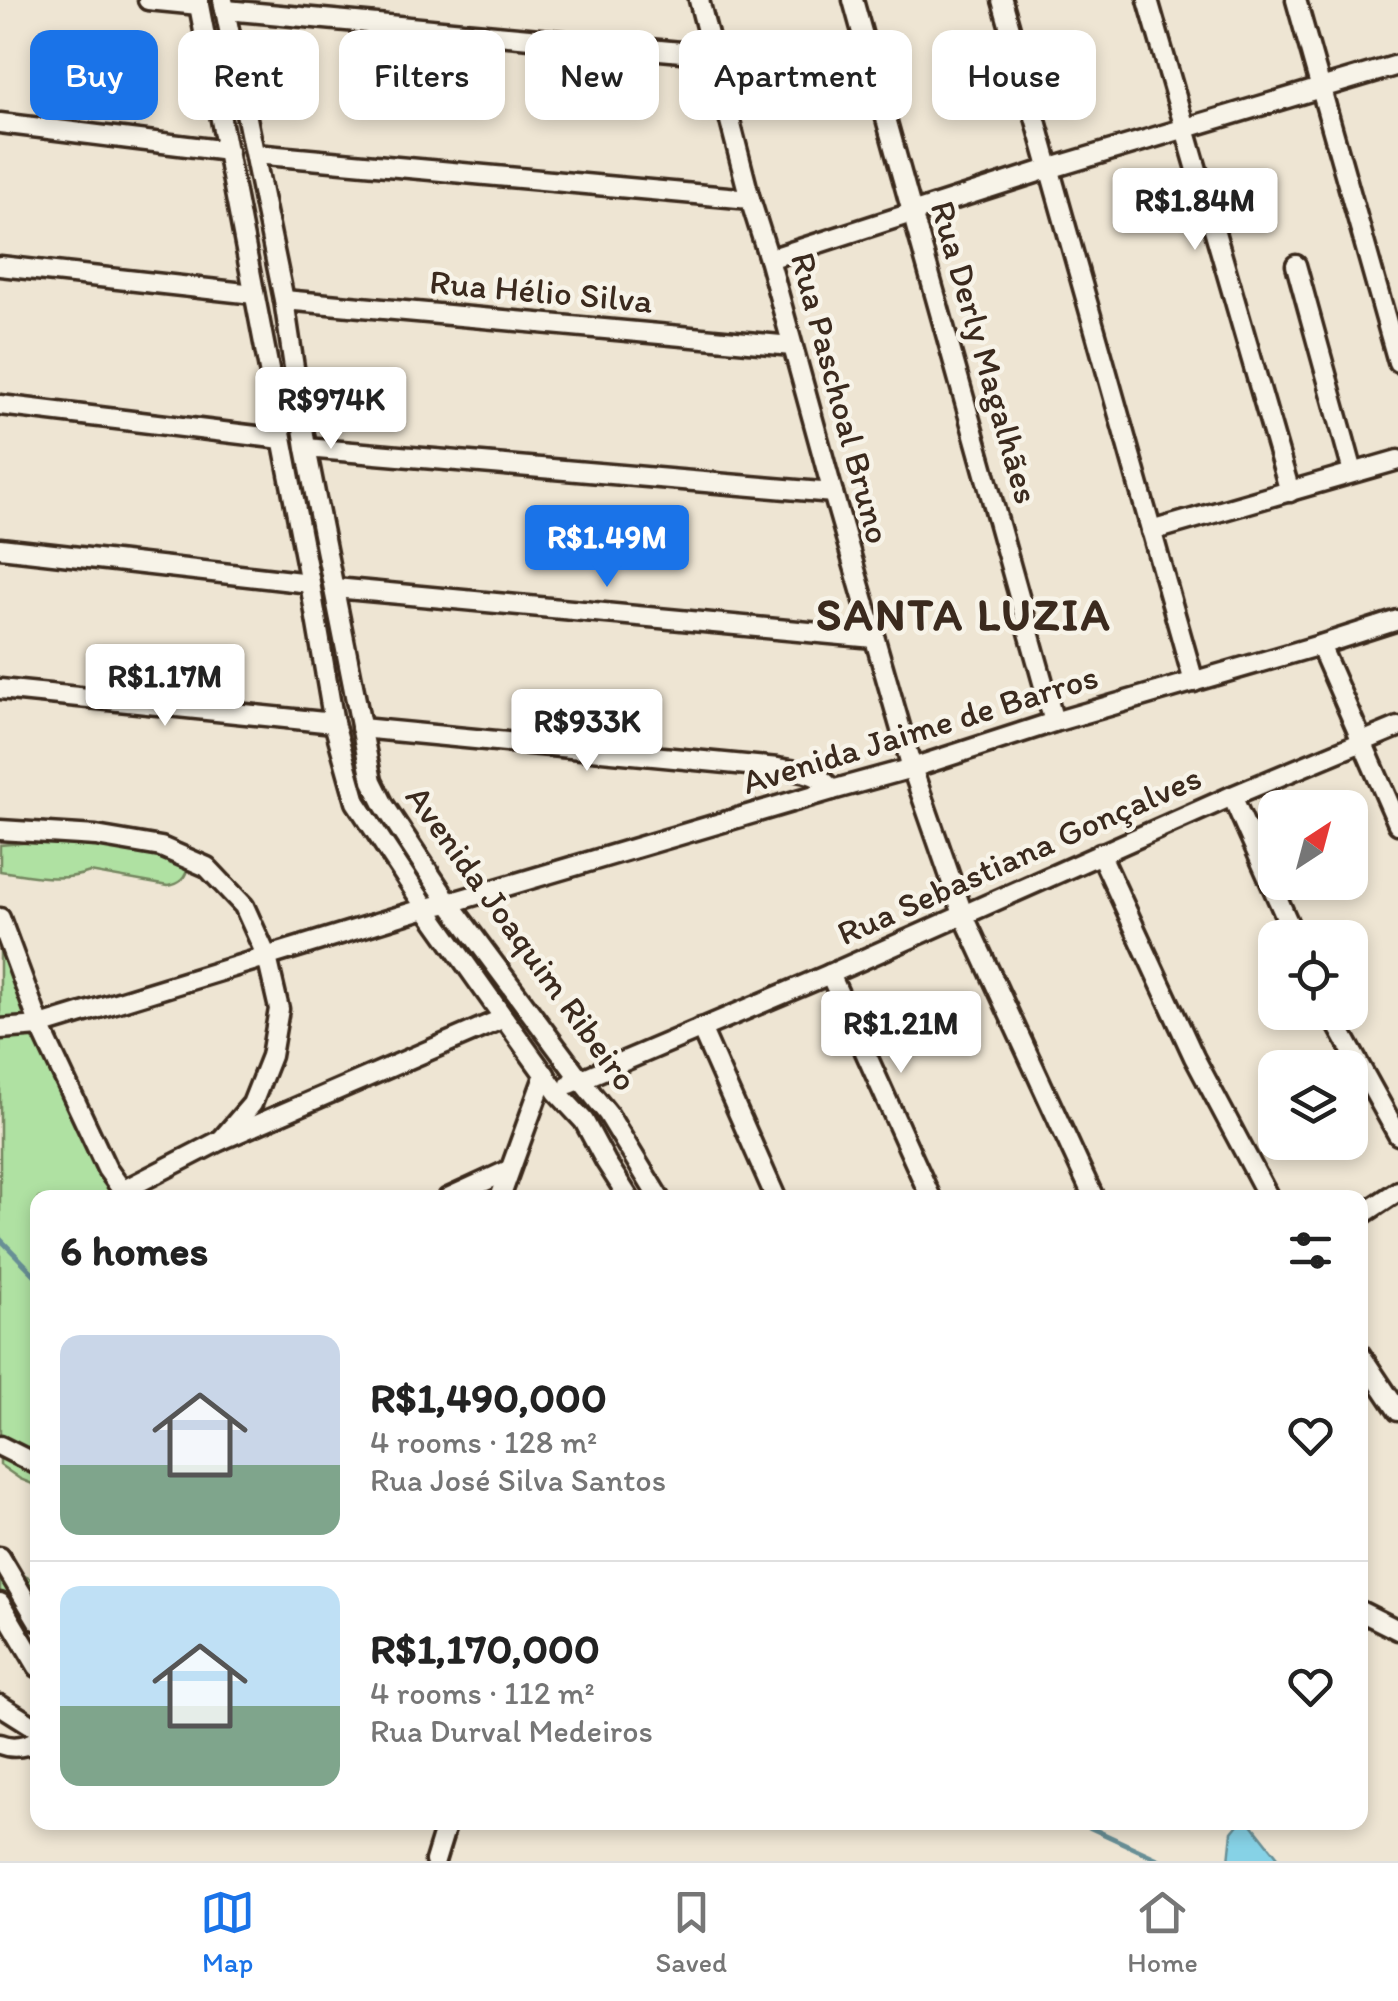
<!DOCTYPE html>
<html lang="en">
<head>
<meta charset="utf-8">
<style>
  :root { --surface:#fff; --page:#f2f2f2; --text:#222; --muted:#767676; --line:#e0e0e0; --accent:#1a73e8 }
  body { margin:0; font-family:Itim,sans-serif; background:var(--page); color:var(--text); height:100vh; display:flex; flex-direction:column; font-size:38px; white-space:nowrap }
  * { box-sizing:border-box; margin:0 }
  p { font-size:32px; color:var(--muted) }
  .icon { flex:none; width:55px; height:55px; fill:none; stroke:currentColor; stroke-width:2; stroke-linecap:round; stroke-linejoin:round }
  .map { position:relative; flex:1; overflow:hidden }
  .details { position:absolute; left:30px; top:1190px; width:1338px; height:640px; display:flex; flex-direction:column; background:var(--surface); border-radius:20px; box-shadow:0 5px 15px #0003 }
  .details>* { flex:none }
  .banner { position:absolute; left:30px; top:30px; width:1340px; height:90px; display:flex; gap:20px }
  .needle { width:65px; rotate:36deg }
  .fabs { position:absolute; left:1258px; top:790px; display:grid; gap:20px }
  .fabs a { display:grid; place-items:center; width:110px; height:110px; border-radius:20px; background:var(--surface); box-shadow:0 5px 15px #0003; font-size:50px }
  .price { position:absolute; translate:-50% -85px; padding:0 22px; border-radius:10px; background:#fff; color:#222; font-size:32px; line-height:65px; filter:drop-shadow(0 2px 5px #0008) }
  .price::after { content:''; position:absolute; left:50%; top:60px; width:30px; height:22px; margin-left:-15px; background:inherit; clip-path:polygon(0 0,100% 0,50% 100%) }
  .price.on { background:var(--accent); color:#fff }
  ul { padding:0; list-style:none }
  li { display:flex; align-items:center; gap:30px; height:250px; padding:0 30px }
  li+li { border-top:2px solid var(--line) }
  li span { display:grid; place-items:center; flex:none; width:280px; height:200px; border-radius:20px; color:#555 }
  li>.icon { margin-inline-start:auto }
  span .icon { width:120px; height:120px; fill:#fffc; stroke-width:1 }
  li b { font-size:42px }
  h2 { display:flex; justify-content:space-between; align-items:center; height:120px; padding:0 30px; font-size:42px }
  .tag { padding:0 35px; border-radius:20px; background:var(--surface); box-shadow:0 5px 15px #0003; font-size:35px; line-height:90px }
  .tag.on { background:var(--accent); color:#fff }
  .dock { display:flex; justify-content:space-around; align-items:center; height:140px; border-top:2px solid var(--line); background:var(--surface); font-size:28px; color:var(--muted) }
  .dock a { display:grid; justify-items:center; gap:5px }
  .dock .on { color:var(--accent) }
  .map>svg:first-child { display:block }
  .green { fill:#afe1a2; stroke:#758660; stroke-width:2.5 }
  .water { fill:#86d2e6; stroke:#688f96; stroke-width:2.5 }
  .lines { fill:none; stroke-linecap:round; stroke-linejoin:round }
  .stream { stroke:#688f96; stroke-width:5 }
  .minor-casing { stroke:#3b2a1e; stroke-width:25 }
  .minor { stroke:#f7f3e8; stroke-width:18 }
  .labels { text-anchor:middle; stroke-width:9; stroke-linejoin:round; paint-order:stroke }
  .street-label { font-size:35px; fill:#3b2a1e; stroke:#f7f3e8 }
  .district-label { font-size:45px; font-weight:bold; letter-spacing:2.5px; fill:#3b2a1e; stroke:#f7f3e8 }
</style>
</head>
<body>
<div class="map">
<svg width="1398" height="1861" viewBox="0 0 1398 1861">
  <rect width="100%" height="100%" fill="#eee5d3"/>
  <filter id="ink" filterUnits="userSpaceOnUse"><feTurbulence type="fractalNoise" baseFrequency=".01" numOctaves="2"/><feDisplacementMap in="SourceGraphic" scale="20" xChannelSelector="R" yChannelSelector="G"/><feConvolveMatrix kernelMatrix="1 2 1 2 8 2 1 2 1" color-interpolation-filters="sRGB"/></filter>
  <g filter="url(#ink)">
    <g class="green">
      <path d="M56 840 134 846 188 867C185 879 180 884 168 886L90 872C60 883 31 875 0 871V845Z"/>
      <polygon points="0,918 128,1197 38,1198 37,1465 0,1446"/>
      <polygon points="0,1451 37,1469 37,1486 20,1479 0,1465"/>
      <polygon points="0,1554 25,1576 33,1580 37,1579 37,1613 14,1605 0,1597"/>
    </g>
    <polygon class="water" points="1240,1822 1251,1823 1281,1861 1229,1861 1232,1832"/>
    <g class="lines">
      <g class="stream">
        <polyline points="0,1239 38,1278"/>
        <polyline points="1078,1822 1162,1861"/>
      </g>
      <defs>
        <g id="minor">
          <polyline points="148,0 199,5"/>
          <polyline points="198,0 310,583 334,723 356,802 426,908 504,1018 557,1092 584,1121 606,1162 629,1198"/>
          <polyline points="223,0 284,300 306,448 372,781 384,805 449,903 580,1079 608,1114 659,1198"/>
          <polyline points="699,0 750,199 769,259 833,493 912,768 963,914 1094,1198"/>
          <polyline points="853,0 1054,722"/>
          <polyline points="1002,0 1194,682"/>
          <polyline points="1148,0 1290,492"/>
          <polyline points="1296,0 1398,362"/>
          <polyline points="226,10 714,55"/>
          <polyline points="0,123 228,151"/>
          <polyline points="255,154 750,199"/>
          <polyline points="769,259 1048,169 1398,65"/>
          <polyline points="1296,265 1353,472"/>
          <polyline points="0,266 254,294"/>
          <polyline points="284,300 792,346"/>
          <polyline points="0,405 282,439"/>
          <polyline points="306,448 833,493"/>
          <polyline points="1151,531 1398,460"/>
          <polyline points="0,548 310,583"/>
          <polyline points="335,588 874,638"/>
          <polyline points="1320,645 1398,824"/>
          <polyline points="0,689 334,723"/>
          <path d="M361 728 778 768C798 772 819 771 832 790"/>
          <polyline points="1232,796 1295,938"/>
          <polyline points="0,830 96,836 161,847 207,867 244,906 267,957 279,1009 271,1056 252,1104 221,1140"/>
          <polyline points="1100,853 1194,1057 1269,1198"/>
          <polyline points="0,918 40,1026 107,1169 128,1198"/>
          <polyline points="830,974 931,1198"/>
          <polyline points="1330,1012 1398,1135"/>
          <polyline points="701,1028 776,1198"/>
          <polyline points="0,1029 40,1026 426,908 449,903 832,790 912,768 1054,722 1320,645 1398,620"/>
          <polyline points="570,1084 830,974 1232,796 1398,727"/>
          <polyline points="122,1191 221,1140 504,1018"/>
          <polyline points="448,1198 509,1170"/>
          <polyline points="500,1198 545,1074"/>
          <polyline points="1360,1216 1398,1191"/>
          <polyline points="1360,1354 1398,1411"/>
          <polyline points="0,1446 38,1465"/>
          <polyline points="0,1557 38,1621"/>
          <polyline points="0,1603 38,1667"/>
          <polyline points="1360,1611 1398,1630"/>
          <polyline points="0,1705 38,1729"/>
          <path d="M0 1744C13 1749 26 1747 38 1739"/>
          <polyline points="435,1861 447,1822"/>
        </g>
      </defs>
      <use href="#minor" class="minor-casing"/>
      <use href="#minor" class="minor"/>
    </g>
  </g>
  <g class="labels">
    <g class="street-label">
      <text transform="translate(541 291) rotate(5)" y="12">Rua Hélio Silva</text>
      <text transform="translate(985 352) rotate(74)" y="12">Rua Derly Magalhães</text>
      <text transform="translate(841 398) rotate(75)" y="12">Rua Paschoal Bruno</text>
      <text transform="translate(920 729) rotate(-17)" y="12">Avenida Jaime de Barros</text>
      <text transform="translate(1019 855) rotate(-24)" y="12">Rua Sebastiana Gonçalves</text>
      <text transform="translate(522 938) rotate(54)" y="12">Avenida Joaquim Ribeiro</text>
    </g>
    <g class="district-label">
      <text x="964" y="630">SANTA LUZIA</text>
    </g>
  </g>
</svg>
<div class="fabs">
<a><svg class="needle" viewBox="-14 -14 28 28"><path d="M0-13l5 13h-10z" fill="#e53935"/><path d="M0 13l5-13h-10z" fill="#767676"/></svg></a>
<a><svg class="icon" aria-label="locate" viewBox="0 0 24 24"><circle cx="12" cy="12" r="6"/><path d="M12 2v4M12 18v4M2 12h4M18 12h4"/></svg></a>
<a><svg class="icon" aria-label="layers" viewBox="0 0 24 24"><path d="M12 4l9 5-9 5-9-5zM3 14l9 5 9-5"/></svg></a>
</div>
<b class="price" style="left:1195px;top:253px">R$1.84M</b>
<b class="price" style="left:331px;top:452px">R$974K</b>
<b class="price on" style="left:607px;top:590px">R$1.49M</b>
<b class="price" style="left:165px;top:729px">R$1.17M</b>
<b class="price" style="left:587px;top:774px">R$933K</b>
<b class="price" style="left:901px;top:1076px">R$1.21M</b>
<div class="banner">
<a class="tag on">Buy</a>
<a class="tag">Rent</a>
<a class="tag">Filters</a>
<a class="tag">New</a>
<a class="tag">Apartment</a>
<a class="tag">House</a>
</div>
<section class="details">
<h2>6 homes<svg class="icon" aria-label="filters" viewBox="0 0 24 24"><path d="M4 7h16M4 17h16"/><circle cx="9" cy="7" r="2"/><circle cx="15" cy="17" r="2"/></svg></h2>
<ul>
<li><span style="background:linear-gradient(#c9d6e8 65%,#7fa58c 0)"><svg class="icon" aria-label="home" viewBox="0 0 24 24"><path d="M3 11l9-7 9 7M6 9v11h12V9"/></svg></span><div><b>R$1,490,000</b><p>4 rooms · 128 m²</p><p>Rua José Silva Santos</p></div><svg class="icon" aria-label="heart" viewBox="0 0 24 24"><path d="M12 20l-8-8c-3-5 5-10 8-4 3-6 11-1 8 4z"/></svg></li>
<li><span style="background:linear-gradient(#bfe0f5 60%,#7fa58c 0)"><svg class="icon" aria-label="home" viewBox="0 0 24 24"><path d="M3 11l9-7 9 7M6 9v11h12V9"/></svg></span><div><b>R$1,170,000</b><p>4 rooms · 112 m²</p><p>Rua Durval Medeiros</p></div><svg class="icon" aria-label="heart" viewBox="0 0 24 24"><path d="M12 20l-8-8c-3-5 5-10 8-4 3-6 11-1 8 4z"/></svg></li>
</ul>
</section>
</div>
<nav class="dock">
<a class="on"><svg class="icon" aria-label="map" viewBox="0 0 24 24"><path d="M3 6l6-2 6 2 6-2v14l-6 2-6-2-6 2zM9 4v14M15 6v14"/></svg>Map</a>
<a><svg class="icon" aria-label="saved" viewBox="0 0 24 24"><path d="M7 4h10v16l-5-4-5 4z"/></svg>Saved</a>
<a><svg class="icon" aria-label="home" viewBox="0 0 24 24"><path d="M3 11l9-7 9 7M6 9v11h12V9"/></svg>Home</a>
</nav>
</body>
</html>
